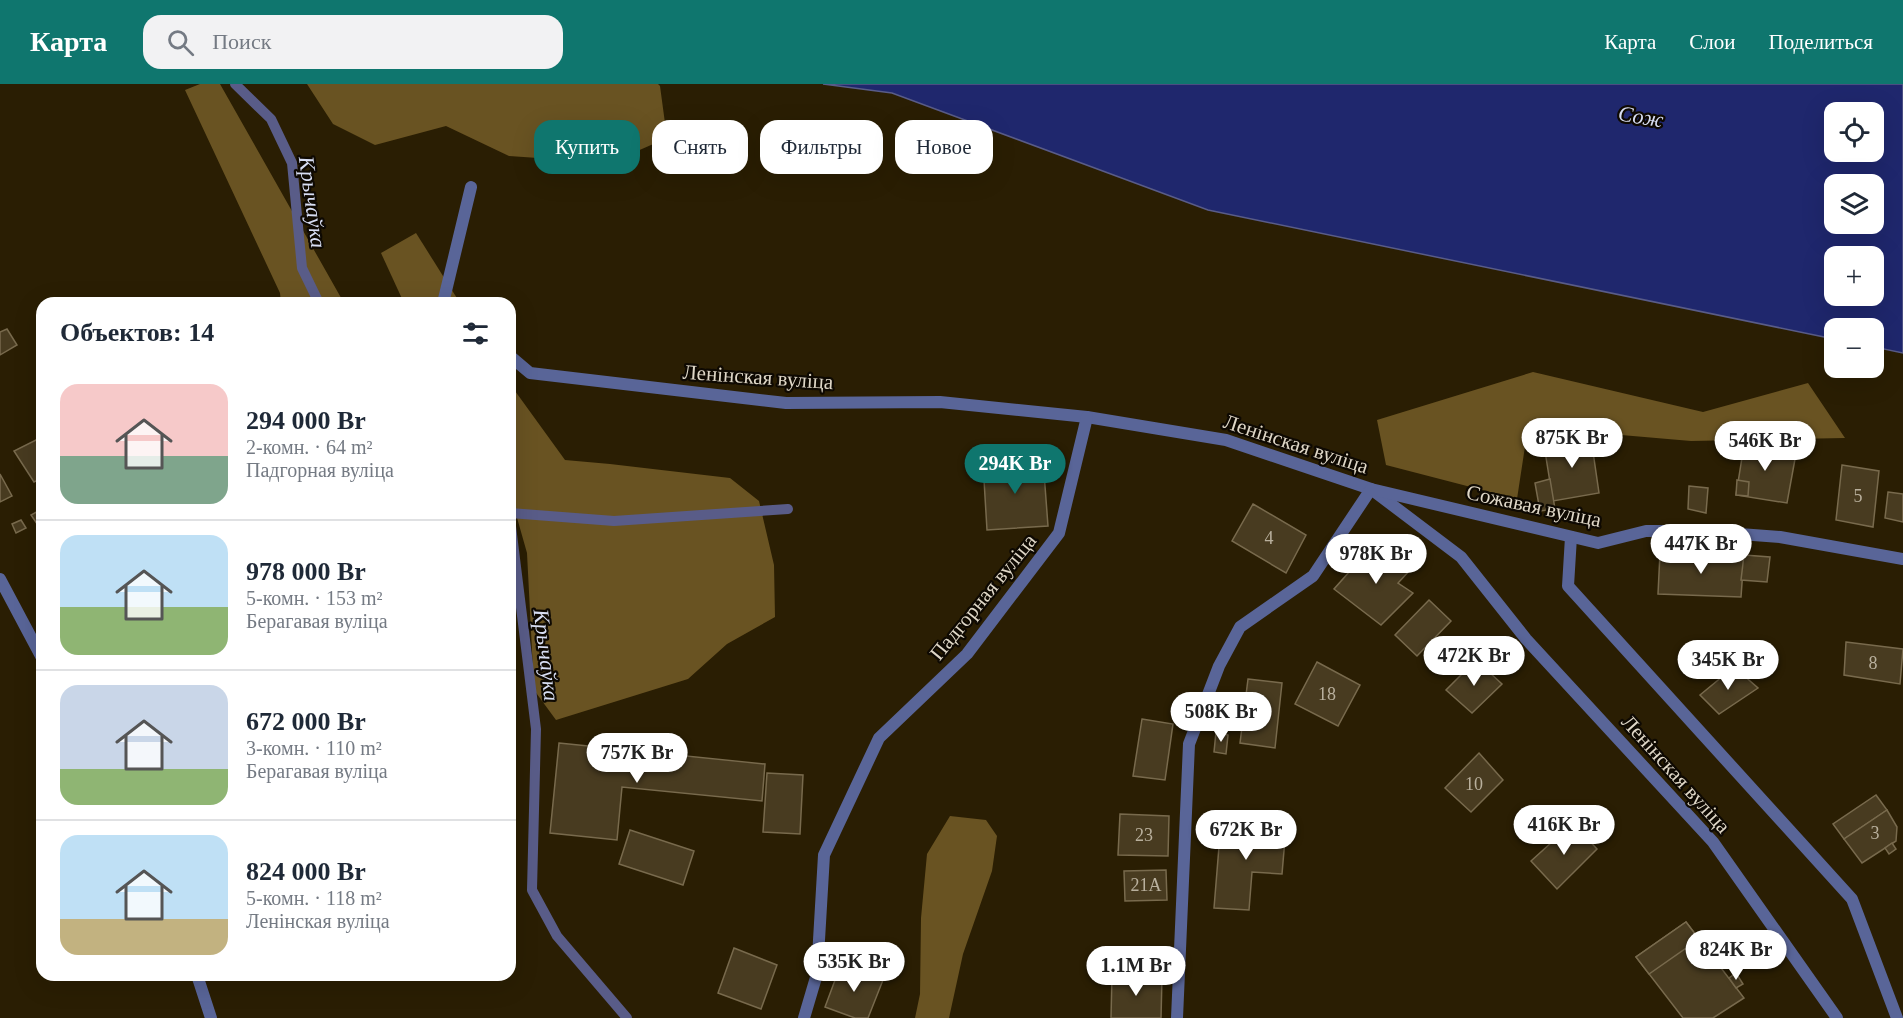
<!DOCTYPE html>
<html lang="ru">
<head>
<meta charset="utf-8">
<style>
  :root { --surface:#fff; --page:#f2f2f3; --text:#1f2937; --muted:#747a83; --line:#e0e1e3; --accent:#0f766e }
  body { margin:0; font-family:Georgia,serif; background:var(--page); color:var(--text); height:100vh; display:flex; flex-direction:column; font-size:22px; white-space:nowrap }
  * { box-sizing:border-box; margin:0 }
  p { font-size:20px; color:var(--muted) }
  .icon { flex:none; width:33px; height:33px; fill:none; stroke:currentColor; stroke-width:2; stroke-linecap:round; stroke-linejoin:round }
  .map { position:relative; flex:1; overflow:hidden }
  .side { position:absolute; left:36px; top:213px; width:480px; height:684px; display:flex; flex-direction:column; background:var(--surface); border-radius:18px; box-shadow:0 6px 24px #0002 }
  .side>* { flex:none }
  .top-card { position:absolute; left:534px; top:36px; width:570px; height:54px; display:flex; gap:12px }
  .controls { position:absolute; left:1824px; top:18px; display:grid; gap:12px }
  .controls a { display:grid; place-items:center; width:60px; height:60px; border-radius:12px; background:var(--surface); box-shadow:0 6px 24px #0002; font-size:30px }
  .price { position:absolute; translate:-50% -51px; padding:0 14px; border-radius:21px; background:#fff; color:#222; font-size:20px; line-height:39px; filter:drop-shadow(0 2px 3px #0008) }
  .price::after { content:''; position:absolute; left:50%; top:36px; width:18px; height:14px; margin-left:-9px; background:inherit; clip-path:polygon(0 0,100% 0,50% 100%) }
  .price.active { background:var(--accent); color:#fff }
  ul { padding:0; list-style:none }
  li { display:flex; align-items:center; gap:18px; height:150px; padding:0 24px }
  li+li { border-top:2px solid var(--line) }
  li span { display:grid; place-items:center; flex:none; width:168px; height:120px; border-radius:18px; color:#555 }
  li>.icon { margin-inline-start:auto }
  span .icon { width:72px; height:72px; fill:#fffc; stroke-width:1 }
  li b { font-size:26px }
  h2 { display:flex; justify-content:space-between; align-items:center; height:72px; padding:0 24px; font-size:26px }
  .pill { padding:0 21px; border-radius:18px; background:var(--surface); box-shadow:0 6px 24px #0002; font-size:21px; line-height:54px }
  .pill.active { background:var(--accent); color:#fff }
  header { display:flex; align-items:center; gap:36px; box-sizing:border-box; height:84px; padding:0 30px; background:var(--accent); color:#fff }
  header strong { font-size:28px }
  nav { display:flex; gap:33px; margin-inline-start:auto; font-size:21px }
  .search { width:420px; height:54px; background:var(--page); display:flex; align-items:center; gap:15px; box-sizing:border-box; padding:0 21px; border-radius:18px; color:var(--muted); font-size:22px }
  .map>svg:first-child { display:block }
  .forest { fill:#695322 }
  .water { fill:#1f276d; stroke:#595c88; stroke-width:1.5; fill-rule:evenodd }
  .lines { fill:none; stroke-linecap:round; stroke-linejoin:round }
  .stream { stroke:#595c88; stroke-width:10 }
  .building { fill:#483b20; stroke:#786a4d; stroke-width:1.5 }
  .lane { stroke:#596598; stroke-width:12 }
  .street { stroke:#596598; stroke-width:12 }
  .labels { text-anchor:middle; stroke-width:4.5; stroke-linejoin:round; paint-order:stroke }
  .number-label { font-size:18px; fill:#b9b09d }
  .street-label { font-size:21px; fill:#dfd7c7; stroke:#0e0902 }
  .water-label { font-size:22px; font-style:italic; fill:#d8def3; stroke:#0e0902 }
</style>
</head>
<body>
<header>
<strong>Карта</strong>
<div class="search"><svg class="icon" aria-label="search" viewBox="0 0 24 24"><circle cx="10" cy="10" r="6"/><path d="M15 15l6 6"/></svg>Поиск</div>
<nav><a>Карта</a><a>Слои</a><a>Поделиться</a></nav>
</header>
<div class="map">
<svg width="1903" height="934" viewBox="0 0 1903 934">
  <rect width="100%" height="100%" fill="#2a1e03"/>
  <g class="forest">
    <polygon points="200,0 220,0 344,219 281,219 280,209 185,6"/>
    <polygon points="307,0 658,0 660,2 667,54 610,79 509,72 446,42 375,61 333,40"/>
    <polygon points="416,149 460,219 404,219 381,169"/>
    <polygon points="1533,288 1703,328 1808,299 1845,354 1691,357 1528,343 1517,415 1386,381 1377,336"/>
    <polygon points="510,300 565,376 610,380 730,394 759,417 774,481 775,533 727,560 688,595 556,636 534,606 527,469 510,409"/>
    <polygon points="950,732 986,736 997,752 992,787 963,870 949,934 915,934 920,910 921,834 927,770"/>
  </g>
  <path class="water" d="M823 0H1903V269L1874 263V244H1834V255L1208 126 892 9ZM1834 28H1874V68H1834ZM1834 100H1874V140H1834ZM1834 172H1874V212H1834Z"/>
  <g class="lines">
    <g class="stream">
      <polyline points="235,0 271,35 292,79 302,184 318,217 321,219"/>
      <polyline points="510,429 614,437 788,425"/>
      <polyline points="510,434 536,645 532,806 557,852 627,934"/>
    </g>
  </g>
  <g class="building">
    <polygon points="7,245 17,261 0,271 0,248"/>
    <polygon points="42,353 42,394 34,398 14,367"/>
    <polygon points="1591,354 1599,409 1553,417 1544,361"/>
    <polygon points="1745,355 1781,361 1779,372 1795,375 1787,419 1736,411"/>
    <polygon points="1043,375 1048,442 987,446 983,379"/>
    <polygon points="1842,381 1879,387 1873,443 1836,436"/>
    <polygon points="0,390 12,412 0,418"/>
    <polygon points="1550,395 1555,425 1540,427 1535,399"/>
    <polygon points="1737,396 1749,398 1748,412 1736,411"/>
    <polygon points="1689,402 1708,404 1706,429 1688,425"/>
    <polygon points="1888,408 1903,410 1903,438 1885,434"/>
    <polygon points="1253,420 1306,451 1286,489 1232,457"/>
    <polygon points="42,425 42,447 31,431"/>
    <polygon points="21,436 26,444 16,449 12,440"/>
    <polygon points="1680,456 1681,470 1660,469 1659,458"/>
    <polygon points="1375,459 1410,486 1398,499 1413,509 1381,541 1334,505"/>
    <polygon points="1660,469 1744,471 1741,513 1658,510"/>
    <polygon points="1744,471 1770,473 1767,498 1741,496"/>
    <polygon points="1429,516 1451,537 1417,572 1395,551"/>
    <polygon points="1846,558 1903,565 1900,600 1844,591"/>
    <polygon points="1476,576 1502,600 1472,629 1446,606"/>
    <polygon points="1317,578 1360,601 1338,642 1295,620"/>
    <polygon points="1734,583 1758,604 1719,630 1700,611"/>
    <polygon points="1248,595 1282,599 1275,664 1240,659"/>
    <polygon points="1142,635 1173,640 1165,696 1133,692"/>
    <polygon points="1216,648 1228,651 1226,670 1214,668"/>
    <polygon points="559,659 765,680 762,717 622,703 617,756 550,749"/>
    <polygon points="1479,669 1503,696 1471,728 1445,704"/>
    <polygon points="767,689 803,691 800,750 763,748"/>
    <polygon points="1876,711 1887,726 1844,755 1833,740"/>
    <polygon points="1887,726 1897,743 1896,757 1862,779 1844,755"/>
    <polygon points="1120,730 1169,732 1168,772 1118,771"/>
    <polygon points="1221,738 1286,743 1282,790 1252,788 1249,826 1214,824"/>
    <polygon points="1573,739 1597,765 1557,805 1531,777"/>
    <polygon points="630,746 694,767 683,801 619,780"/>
    <polygon points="1892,759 1896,765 1889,770 1885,764"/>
    <polygon points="1166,786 1167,816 1125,817 1124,787"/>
    <polygon points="1686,838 1744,914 1713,934 1683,934 1636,873"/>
    <polygon points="1686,838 1699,855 1649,890 1636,873"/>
    <polygon points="734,864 777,881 761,925 718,909"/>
    <polygon points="841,880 883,896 868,934 855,934 825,923"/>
    <polygon points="1736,889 1743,900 1736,904 1729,894"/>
    <polygon points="1112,891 1162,892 1161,934 1111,934"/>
  </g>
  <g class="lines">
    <polyline class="lane" points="1571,453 1568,502 1852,815 1897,934"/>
    <g class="street">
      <polyline points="448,219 444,215 471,103"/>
      <polyline points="510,272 530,289 786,319 940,318 1087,333 1226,356 1371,405 1461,473 1526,555 1713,758 1837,934"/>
      <polyline points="0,495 42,574"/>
      <polyline points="197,891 211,934"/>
      <polyline points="804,934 817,890 824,771 879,654 967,570 1059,449 1087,333"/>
      <polyline points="1177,934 1189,660 1219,582 1240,543 1313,492 1371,405 1598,459 1646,447 1700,447 1780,453 1903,475"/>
    </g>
  </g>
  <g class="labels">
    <g class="number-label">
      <text x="1858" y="418">5</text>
      <text x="1269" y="460">4</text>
      <text x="1873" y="585">8</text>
      <text x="1327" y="616">18</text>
      <text x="1474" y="706">10</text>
      <text x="1875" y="755">3</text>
      <text x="1144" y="757">23</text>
      <text x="1146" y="807">21А</text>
    </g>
    <g class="street-label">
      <text transform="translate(758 293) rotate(4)" y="7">Ленінская вуліца</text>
      <text transform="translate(1296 360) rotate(18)" y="7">Ленінская вуліца</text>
      <text transform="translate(1534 422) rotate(12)" y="7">Сожавая вуліца</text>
      <text transform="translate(983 513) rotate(-51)" y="7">Падгорная вуліца</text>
      <text transform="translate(1676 690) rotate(48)" y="7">Ленінская вуліца</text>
    </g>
    <g class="water-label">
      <text transform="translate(1641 32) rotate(9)" y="8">Сож</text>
      <text transform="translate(313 118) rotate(82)" y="8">Крычаўка</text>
      <text transform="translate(547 571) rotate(83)" y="8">Крычаўка</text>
    </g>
  </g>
</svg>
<div class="controls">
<a><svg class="icon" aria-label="locate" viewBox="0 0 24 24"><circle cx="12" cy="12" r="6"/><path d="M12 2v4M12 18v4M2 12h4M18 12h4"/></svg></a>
<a><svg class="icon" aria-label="layers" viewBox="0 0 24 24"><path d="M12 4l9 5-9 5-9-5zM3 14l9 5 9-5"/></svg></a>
<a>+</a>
<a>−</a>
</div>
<b class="price" style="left:1572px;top:385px">875K Br</b>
<b class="price" style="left:1765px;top:388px">546K Br</b>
<b class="price active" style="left:1015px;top:411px">294K Br</b>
<b class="price" style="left:1701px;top:491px">447K Br</b>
<b class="price" style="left:1376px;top:501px">978K Br</b>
<b class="price" style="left:1474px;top:603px">472K Br</b>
<b class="price" style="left:1728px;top:607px">345K Br</b>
<b class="price" style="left:1221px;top:659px">508K Br</b>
<b class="price" style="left:637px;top:700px">757K Br</b>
<b class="price" style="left:1564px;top:772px">416K Br</b>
<b class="price" style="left:1246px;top:777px">672K Br</b>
<b class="price" style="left:1736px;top:897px">824K Br</b>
<b class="price" style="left:854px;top:909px">535K Br</b>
<b class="price" style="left:1136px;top:913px">1.1M Br</b>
<div class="top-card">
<a class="pill active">Купить</a>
<a class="pill">Снять</a>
<a class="pill">Фильтры</a>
<a class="pill">Новое</a>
</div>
<section class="side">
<h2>Объектов: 14<svg class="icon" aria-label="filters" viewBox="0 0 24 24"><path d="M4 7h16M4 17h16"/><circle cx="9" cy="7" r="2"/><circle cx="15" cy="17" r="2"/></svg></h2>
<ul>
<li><span style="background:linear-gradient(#f6c9c9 60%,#7fa58c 0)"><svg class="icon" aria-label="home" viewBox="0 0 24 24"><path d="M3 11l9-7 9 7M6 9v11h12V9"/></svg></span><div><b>294 000 Br</b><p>2-комн. · 64 m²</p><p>Падгорная вуліца</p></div></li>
<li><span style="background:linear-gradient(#bfe0f5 60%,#8fb573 0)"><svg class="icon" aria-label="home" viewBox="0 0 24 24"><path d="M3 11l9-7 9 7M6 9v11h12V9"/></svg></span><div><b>978 000 Br</b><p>5-комн. · 153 m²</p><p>Берагавая вуліца</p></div></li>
<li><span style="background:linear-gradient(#c9d6e8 70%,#8fb573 0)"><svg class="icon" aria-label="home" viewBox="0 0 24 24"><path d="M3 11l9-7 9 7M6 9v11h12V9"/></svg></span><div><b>672 000 Br</b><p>3-комн. · 110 m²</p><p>Берагавая вуліца</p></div></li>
<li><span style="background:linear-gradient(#bfe0f5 70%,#c2b280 0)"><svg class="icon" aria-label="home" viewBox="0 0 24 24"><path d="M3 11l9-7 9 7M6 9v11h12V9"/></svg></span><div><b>824 000 Br</b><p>5-комн. · 118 m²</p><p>Ленінская вуліца</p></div></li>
</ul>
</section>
</div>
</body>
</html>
